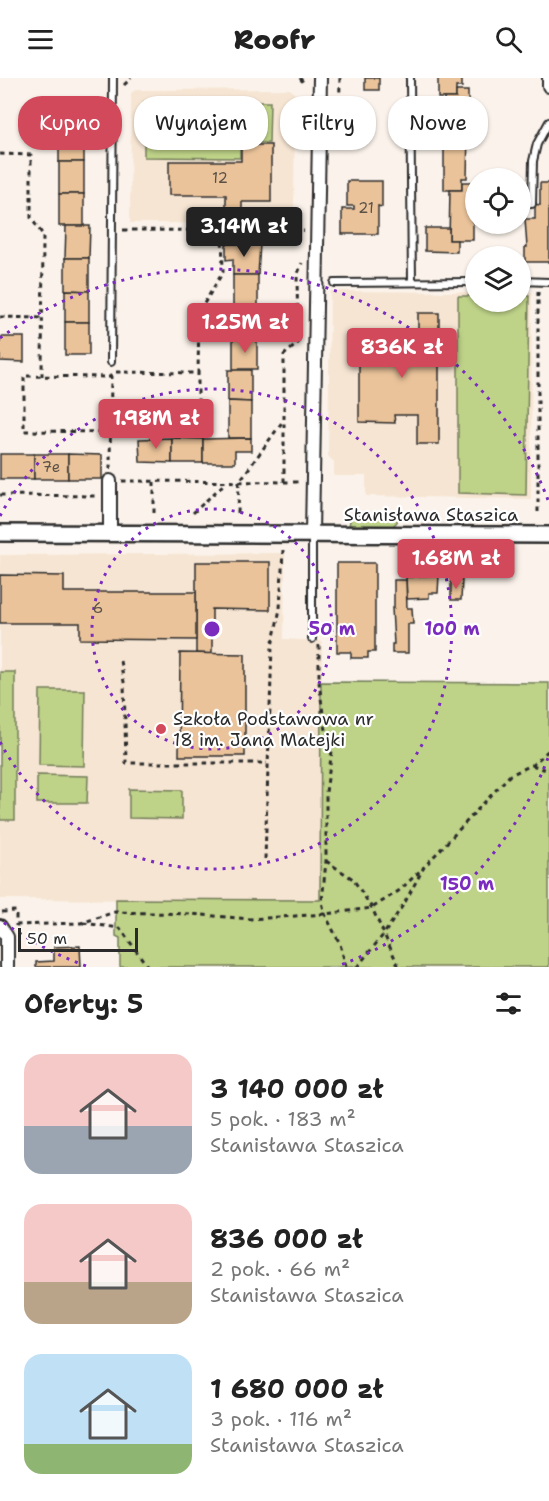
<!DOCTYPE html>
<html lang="pl">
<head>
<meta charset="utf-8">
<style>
  :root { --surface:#fff; --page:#f2f2f2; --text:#222; --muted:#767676; --accent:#d1495b }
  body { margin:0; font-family:"Shantell Sans",sans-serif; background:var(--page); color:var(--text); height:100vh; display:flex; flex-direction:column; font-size:22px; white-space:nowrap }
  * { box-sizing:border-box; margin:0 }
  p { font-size:20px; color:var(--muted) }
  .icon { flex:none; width:33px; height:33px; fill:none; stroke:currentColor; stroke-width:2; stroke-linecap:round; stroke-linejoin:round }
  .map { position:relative; height:889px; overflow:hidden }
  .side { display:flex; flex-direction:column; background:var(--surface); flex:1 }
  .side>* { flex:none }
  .hud { position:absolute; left:18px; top:18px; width:513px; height:54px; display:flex; gap:12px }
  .buttons { position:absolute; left:465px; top:90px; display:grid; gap:12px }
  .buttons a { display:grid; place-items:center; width:66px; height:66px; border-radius:50%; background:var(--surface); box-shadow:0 2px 4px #0004; font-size:30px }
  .scale { position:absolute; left:18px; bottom:15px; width:120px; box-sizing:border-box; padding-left:6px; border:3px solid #2b2b2b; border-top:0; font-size:16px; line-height:21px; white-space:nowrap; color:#2b2b2b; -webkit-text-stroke:4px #fff; paint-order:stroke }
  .price { position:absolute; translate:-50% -51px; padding:0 14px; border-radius:6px; background:var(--accent); color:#fff; font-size:20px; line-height:39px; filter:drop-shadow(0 2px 3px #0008) }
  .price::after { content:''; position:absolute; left:50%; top:36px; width:18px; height:14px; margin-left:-9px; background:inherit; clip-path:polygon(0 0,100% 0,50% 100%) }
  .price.active { background:#222; color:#fff }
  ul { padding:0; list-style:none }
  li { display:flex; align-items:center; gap:18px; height:150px; padding:0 24px }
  li span { display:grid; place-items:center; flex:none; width:168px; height:120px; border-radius:18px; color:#555 }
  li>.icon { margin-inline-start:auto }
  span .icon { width:72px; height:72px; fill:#fffc; stroke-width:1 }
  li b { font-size:26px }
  h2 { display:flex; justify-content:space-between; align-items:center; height:72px; padding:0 24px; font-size:26px }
  .pill { padding:0 21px; border-radius:24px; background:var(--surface); box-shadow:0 2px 4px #0004; font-size:21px; line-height:54px }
  .pill.active { background:var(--accent); color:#fff }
  header { display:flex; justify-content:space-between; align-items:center; height:78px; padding:0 24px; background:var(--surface); font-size:27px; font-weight:800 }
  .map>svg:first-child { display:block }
  .built { fill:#f6e5d3 }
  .green { fill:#bed288; stroke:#747e5a; stroke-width:1.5 }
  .building { fill:#eac39a; stroke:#2b2b2b; stroke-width:1.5 }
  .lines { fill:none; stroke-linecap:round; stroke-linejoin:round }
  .service-casing { stroke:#2b2b2b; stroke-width:10 }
  .minor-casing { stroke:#2b2b2b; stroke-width:16 }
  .tertiary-casing { stroke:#2b2b2b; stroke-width:20 }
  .path { stroke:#2b2b2b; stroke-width:3; stroke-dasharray:4.5 4.5; stroke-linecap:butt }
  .service { stroke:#fff; stroke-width:6 }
  .minor { stroke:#fff; stroke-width:12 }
  .tertiary { stroke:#fff; stroke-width:15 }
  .ring { fill:none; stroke:#7b2cbf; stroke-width:3; stroke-dasharray:3 6 }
  .poi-dot { fill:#d1495b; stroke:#fff; stroke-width:2 }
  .labels { text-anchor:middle; stroke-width:4.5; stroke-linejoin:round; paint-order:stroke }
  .number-label { font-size:15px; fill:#5b5147 }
  .street-label { font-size:18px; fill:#2b2b2b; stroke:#fff }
  .poi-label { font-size:18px; fill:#2b2b2b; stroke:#fff; text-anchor:start }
  .centre { fill:#7b2cbf; stroke:#fff; stroke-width:3 }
  .ring-label { font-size:18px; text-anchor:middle; font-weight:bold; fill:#7b2cbf; stroke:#fff; stroke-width:4.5; stroke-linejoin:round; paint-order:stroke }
</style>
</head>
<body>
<header><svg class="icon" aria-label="menu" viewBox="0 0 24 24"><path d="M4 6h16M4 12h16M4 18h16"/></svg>Roofr<svg class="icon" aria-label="search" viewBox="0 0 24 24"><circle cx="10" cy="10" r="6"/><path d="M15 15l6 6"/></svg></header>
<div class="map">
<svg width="549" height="889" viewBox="0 0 549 889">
  <rect width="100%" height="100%" fill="#fbf3eb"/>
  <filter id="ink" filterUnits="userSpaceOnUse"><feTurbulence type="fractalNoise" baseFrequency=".0167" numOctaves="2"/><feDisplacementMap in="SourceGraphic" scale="12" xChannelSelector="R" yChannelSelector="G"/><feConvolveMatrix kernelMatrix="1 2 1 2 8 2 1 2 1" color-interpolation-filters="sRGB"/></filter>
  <g filter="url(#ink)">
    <g class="built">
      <polygon points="290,11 295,16 294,146 130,145 131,15 135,12"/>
      <polygon points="330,213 475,214 476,224 520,224 521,214 532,214 531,421 366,418 366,398 334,398 334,384 328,378"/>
      <polygon points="285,475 284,561 322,563 320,823 0,821 0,477"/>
    </g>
    <g class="green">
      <polygon points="144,24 270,24 269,65 240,65 240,80 144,79"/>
      <polygon points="458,218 475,218 476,224 520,224 521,218 529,218 526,417 458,415"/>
      <polygon points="351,437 398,437 397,444 393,448 349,448"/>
      <rect x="0" y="594" width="15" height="148"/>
      <polygon points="321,604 549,605 549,889 120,889 120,860 116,858 116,821 320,822"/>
      <polygon points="40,612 85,612 84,688 39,687"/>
      <polygon points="37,697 88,698 87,725 37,725"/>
      <polygon points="129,711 182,712 182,741 129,740"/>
    </g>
    <g class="building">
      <rect x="365" y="0" width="14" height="12"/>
      <polygon points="438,0 462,0 462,9 456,9 456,20 438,20"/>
      <polygon points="456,13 468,13 468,54 444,54 444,20 456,20"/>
      <polygon points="34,21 67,21 67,33 84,33 84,46 35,46"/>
      <rect x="59" y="46" width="25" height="38"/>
      <polygon points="444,54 468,54 467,100 462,100 462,112 444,112"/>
      <polygon points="241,67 271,67 271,124 242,124 242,134 226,134 226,117 169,117 169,83 241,83"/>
      <rect x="59" y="84" width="25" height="32"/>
      <polygon points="347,103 382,103 382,129 378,128 378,156 342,156 342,131 354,131 354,128 347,128"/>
      <polygon points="462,104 473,104 473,162 449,162 450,112 462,112"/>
      <polygon points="540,105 549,105 549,184 525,184 525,169 527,169 525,141 535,141 535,126 540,127"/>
      <rect x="59" y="116" width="25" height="32"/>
      <polygon points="66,148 90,148 89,180 65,180"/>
      <polygon points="425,150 449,150 449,162 457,162 457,174 425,173"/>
      <polygon points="226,166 260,166 258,197 233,197 233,181 226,182"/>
      <polygon points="65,180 89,180 89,213 65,212"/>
      <polygon points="233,197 258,197 258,228 233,229"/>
      <polygon points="65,212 89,213 89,244 65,244"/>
      <polygon points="258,228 257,260 233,260 233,229"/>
      <polygon points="418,235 439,235 439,366 417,366 417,337 394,337 395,345 359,344 359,256 395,257 395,263 418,263"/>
      <rect x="65" y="244" width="24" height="33"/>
      <polygon points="0,259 24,259 24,284 0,283"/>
      <rect x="233" y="260" width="24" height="31"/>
      <polygon points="228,292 251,292 251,324 228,323"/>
      <polygon points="228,323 251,324 251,360 228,360"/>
      <polygon points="172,360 172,385 140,384 139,361"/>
      <polygon points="172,360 203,361 203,385 172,385"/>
      <polygon points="251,360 251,373 235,373 235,385 203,385 203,361"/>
      <rect x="0" y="376" width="34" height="25"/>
      <rect x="34" y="376" width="34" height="25"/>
      <polygon points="68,376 102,377 102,401 68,401"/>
      <polygon points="196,484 270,484 270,532 212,531 212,576 196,575"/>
      <polygon points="337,485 375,485 375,574 368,574 368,580 351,580 351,574 337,574"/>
      <polygon points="412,493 419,493 419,498 439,497 438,515 429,515 429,520 407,521 406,499 412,499"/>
      <polygon points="0,497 64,498 64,514 196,514 196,562 80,561 80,545 0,545"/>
      <polygon points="451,501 462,502 461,522 451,522"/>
      <polygon points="394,502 406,502 407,530 412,530 413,546 408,546 408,575 392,575 392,566 394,566 392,530 394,530"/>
      <polygon points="180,575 245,576 245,678 179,678"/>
      <polygon points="80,868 81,889 36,889 36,884 54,883 54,869"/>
    </g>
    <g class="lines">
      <defs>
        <g id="service">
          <polyline points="410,0 412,204"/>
          <polyline points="532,126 533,83 537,66 549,44"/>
          <polyline points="520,203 549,204"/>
          <polyline points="334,205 476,204"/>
          <polyline points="111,284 113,0"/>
          <polyline points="312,561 312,457"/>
        </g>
        <g id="minor">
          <polyline points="549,0 549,8"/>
          <polyline points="110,403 110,456"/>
          <polyline points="312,456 320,0"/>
          <polyline points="0,848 7,859 7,889"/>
        </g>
        <polyline id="tertiary" points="0,455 549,457"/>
      </defs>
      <use href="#service" class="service-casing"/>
      <use href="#minor" class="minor-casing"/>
      <use href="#tertiary" class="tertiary-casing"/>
      <g class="path">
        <polyline points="300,0 305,7"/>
        <polyline points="124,7 131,0"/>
        <polyline points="331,63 339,58 340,0"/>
        <polyline points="0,76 31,77 31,140 43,157 42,298"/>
        <polyline points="123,152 304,153"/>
        <polyline points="0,239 43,240"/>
        <polyline points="116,294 198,295 199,234 223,194 222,151"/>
        <polyline points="111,335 198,337 198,295"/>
        <polyline points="110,354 24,353 24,298 111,299"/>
        <polyline points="110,391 111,294"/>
        <polyline points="122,403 299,404"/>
        <polyline points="284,404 284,277 298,265 297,198 302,185"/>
        <polyline points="0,417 97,418"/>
        <polyline points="538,434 538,214"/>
        <polyline points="154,435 154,404"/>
        <polyline points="193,435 225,405"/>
        <polyline points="238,435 239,404 283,343"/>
        <polyline points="319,567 319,604 324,644 332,673 326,714 326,783 322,824 325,836 340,866 346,889"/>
        <polyline points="120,583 124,604 126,685 267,685"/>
        <polyline points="532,687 549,693"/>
        <polyline points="265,781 272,568 280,531 283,472"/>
        <polyline points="326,783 353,801 372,830 399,889"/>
        <polyline points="2,834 16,833 16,848"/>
        <polyline points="83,845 120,850 148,889"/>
        <polyline points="16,847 81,845 115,834 191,836 250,841 325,836 372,830 400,812 424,789"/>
        <polyline points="357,889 384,856 405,824 424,789 510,697 532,687 549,672"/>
      </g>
      <use href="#service" class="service"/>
      <use href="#minor" class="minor"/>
      <use href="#tertiary" class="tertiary"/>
    </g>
  </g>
  <g class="ring">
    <circle cx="212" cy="551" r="120"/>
    <path d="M0 438A240 240 0 1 1 0 664"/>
    <path d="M548 680A360 360 0 0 1 338 888M86 888A360 360 0 0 1 0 842M0 260A360 360 0 0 1 548 422"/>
  </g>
  <circle class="poi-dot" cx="161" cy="651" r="6"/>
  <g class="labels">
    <g class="number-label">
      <text x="220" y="105">12</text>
      <text x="366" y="135">21</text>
      <text x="51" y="394">7e</text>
      <text x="98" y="535">6</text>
    </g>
    <g class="street-label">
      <text x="431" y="443">Stanisława Staszica</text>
    </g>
    <g class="poi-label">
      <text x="173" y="647">Szkoła Podstawowa nr<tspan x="173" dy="21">18 im. Jana Matejki</tspan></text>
    </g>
  </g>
  <circle cx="212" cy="551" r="9" class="centre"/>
  <g class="ring-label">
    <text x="332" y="557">50 m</text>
    <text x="452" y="557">100 m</text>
    <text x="467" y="812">150 m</text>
  </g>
</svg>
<div class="buttons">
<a><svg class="icon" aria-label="locate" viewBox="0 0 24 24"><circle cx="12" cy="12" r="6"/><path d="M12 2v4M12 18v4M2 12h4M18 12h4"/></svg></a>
<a><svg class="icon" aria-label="layers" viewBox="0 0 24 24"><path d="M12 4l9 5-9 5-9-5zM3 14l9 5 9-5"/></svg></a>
</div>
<div class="scale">50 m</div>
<b class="price active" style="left:244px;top:180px">3.14M zł</b>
<b class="price" style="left:245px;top:276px">1.25M zł</b>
<b class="price" style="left:402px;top:301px">836K zł</b>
<b class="price" style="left:156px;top:372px">1.98M zł</b>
<b class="price" style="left:456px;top:512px">1.68M zł</b>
<div class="hud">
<a class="pill active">Kupno</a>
<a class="pill">Wynajem</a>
<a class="pill">Filtry</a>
<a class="pill">Nowe</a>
</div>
</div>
<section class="side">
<h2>Oferty: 5<svg class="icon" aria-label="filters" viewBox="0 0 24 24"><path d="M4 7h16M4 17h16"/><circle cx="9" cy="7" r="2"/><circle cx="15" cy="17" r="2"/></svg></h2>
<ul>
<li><span style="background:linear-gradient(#f6c9c9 60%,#9aa5b1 0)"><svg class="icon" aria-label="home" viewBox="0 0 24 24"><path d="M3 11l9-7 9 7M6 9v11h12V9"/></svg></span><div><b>3 140 000 zł</b><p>5 pok. · 183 m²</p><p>Stanisława Staszica</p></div></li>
<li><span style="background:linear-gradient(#f6c9c9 65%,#b9a48a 0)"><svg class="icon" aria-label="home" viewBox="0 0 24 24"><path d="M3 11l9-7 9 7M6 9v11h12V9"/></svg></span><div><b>836 000 zł</b><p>2 pok. · 66 m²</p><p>Stanisława Staszica</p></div></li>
<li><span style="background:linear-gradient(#bfe0f5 75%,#8fb573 0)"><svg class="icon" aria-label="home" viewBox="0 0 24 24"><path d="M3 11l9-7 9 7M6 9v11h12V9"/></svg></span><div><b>1 680 000 zł</b><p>3 pok. · 116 m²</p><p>Stanisława Staszica</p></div></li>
</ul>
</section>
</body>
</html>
